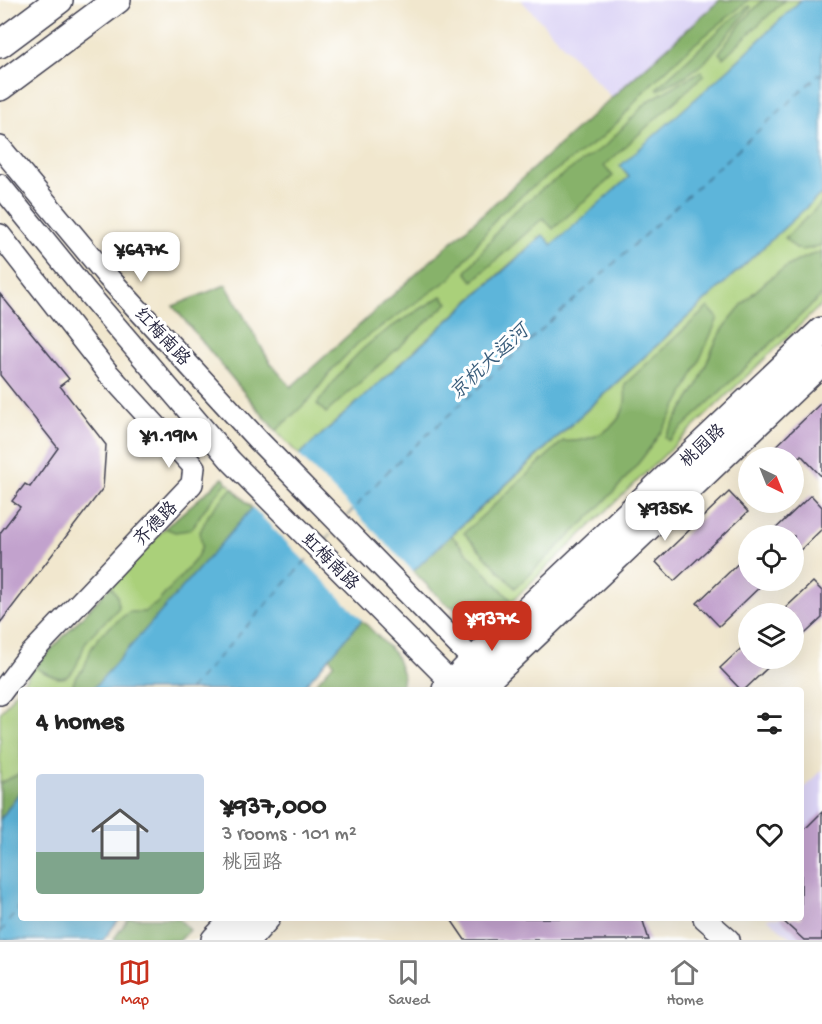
<!DOCTYPE html>
<html lang="en">
<head>
<meta charset="utf-8">
<style>
  :root { --surface:#fff; --page:#f2f2f2; --text:#222; --muted:#767676; --line:#e0e0e0; --accent:#c8321e }
  body { margin:0; font-family:"Gochi Hand","LXGW WenKai TC",sans-serif; background:var(--page); color:var(--text); height:100vh; display:flex; flex-direction:column; font-size:22px; white-space:nowrap }
  * { box-sizing:border-box; margin:0 }
  p { font-size:20px; color:var(--muted) }
  .icon { flex:none; width:33px; height:33px; fill:none; stroke:currentColor; stroke-width:2; stroke-linecap:round; stroke-linejoin:round }
  .map { position:relative; flex:1; overflow:hidden }
  .drawer { position:absolute; left:18px; top:687px; width:786px; height:234px; display:flex; flex-direction:column; background:var(--surface); border-radius:6px; box-shadow:0 6px 24px #0002 }
  .drawer>* { flex:none }
  .needle { width:39px; rotate:137deg }
  .buttons { position:absolute; left:738px; top:447px; display:grid; gap:12px }
  .buttons a { display:grid; place-items:center; width:66px; height:66px; border-radius:50%; background:var(--surface); box-shadow:0 6px 24px #0002; font-size:30px }
  .price { position:absolute; translate:-50% -51px; padding:0 14px; border-radius:12px; background:#fff; color:#222; font-size:20px; line-height:39px; filter:drop-shadow(0 2px 3px #0008) }
  .price::after { content:''; position:absolute; left:50%; top:36px; width:18px; height:14px; margin-left:-9px; background:inherit; clip-path:polygon(0 0,100% 0,50% 100%) }
  .price.on { background:var(--accent); color:#fff }
  ul { padding:0; list-style:none }
  li { display:flex; align-items:center; gap:18px; height:150px; padding:0 18px }
  li span { display:grid; place-items:center; flex:none; width:168px; height:120px; border-radius:6px; color:#555 }
  li>.icon { margin-inline-start:auto }
  span .icon { width:72px; height:72px; fill:#fffc; stroke-width:1 }
  li b { font-size:26px }
  h2 { display:flex; justify-content:space-between; align-items:center; height:72px; padding:0 18px; font-size:26px }
  .dock { display:flex; justify-content:space-around; align-items:center; height:84px; border-top:2px solid var(--line); background:var(--surface); font-size:16px; color:var(--muted) }
  .dock a { display:grid; justify-items:center; gap:3px }
  .dock .on { color:var(--accent) }
  .map>svg:first-child { display:block }
  .built { fill:#ddd5f6 }
  .green { fill:#aad07a; stroke:#66795a; stroke-width:1.5 }
  .forest { fill:#87b26a; stroke:#546a52; stroke-width:1.5 }
  .water { fill:#5db5da; stroke:#406c8a; stroke-width:1.5 }
  .pier { fill:#f1e7ce }
  .lines { fill:none; stroke-linecap:round; stroke-linejoin:round }
  .ferry { stroke:#3a5d7b; stroke-width:1.5; stroke-dasharray:8 6; stroke-linecap:butt }
  .building { fill:#c2a2cd }
  .minor-casing { stroke:#414051; stroke-width:24 }
  .major-casing { stroke:#414051; stroke-width:30 }
  .minor { stroke:#fff; stroke-width:21 }
  .major { stroke:#fff; stroke-width:27 }
  .labels { text-anchor:middle; stroke-width:6; stroke-linejoin:round; paint-order:stroke }
  .street-label { font-size:18px; fill:#22223b; stroke:#fff }
  .water-label { font-size:20px; font-style:italic; fill:#3a5d7b; stroke:#fff }
</style>
</head>
<body>
<div class="map">
<svg width="822" height="940" viewBox="0 0 822 940">
  <rect width="100%" height="100%" fill="#fff"/>
  <filter id="ink" filterUnits="userSpaceOnUse"><feTurbulence type="fractalNoise" baseFrequency=".0167" numOctaves="2"/><feDisplacementMap in="SourceGraphic" scale="12" xChannelSelector="R" yChannelSelector="G"/><feConvolveMatrix kernelMatrix="1 2 1 2 8 2 1 2 1" color-interpolation-filters="sRGB"/></filter>
  <filter id="wash" filterUnits="userSpaceOnUse"><feTurbulence type="fractalNoise" baseFrequency=".008" numOctaves="4" result="noise"/><feDisplacementMap in="SourceGraphic" scale="24" xChannelSelector="R" yChannelSelector="G"/><feGaussianBlur stdDeviation="1.35" result="paint"/><feColorMatrix in="noise" values="0 0 0 0 0 0 0 0 0 0 0 0 0 0 0 0 0 1.4 0 .05"/><feComposite in="paint" operator="in"/></filter>
  <g filter="url(#wash)">
    <rect width="100%" height="100%" fill="#f1e7ce"/>
    <g class="built">
      <polygon points="521,0 720,0 612,98"/>
      <polygon points="822,770 822,940 794,940 766,918 801,918 801,792"/>
    </g>
    <g class="green">
      <polygon points="720,0 801,0 730,68 621,167 629,177 552,246 542,235 299,455 273,428 173,306 226,285 271,364 291,387"/>
      <polygon points="822,193 822,304 512,601 489,613 465,613 446,604 413,571"/>
      <polygon points="223,478 253,509 92,690 21,690 21,790 0,820 0,713 35,667 165,528"/>
    </g>
    <g class="forest">
      <polygon points="720,0 749,0 686,51 644,91 620,120 601,138 531,188 499,215 451,278 358,343 331,371 311,398 276,431 173,306 226,285 271,364 291,387"/>
      <polygon points="763,0 785,0 723,58 719,53 742,22"/>
      <polygon points="749,6 751,7 705,62 687,75 658,90 657,88 728,22"/>
      <polygon points="701,71 704,75 604,166 613,176 553,229 543,218 473,281 466,272 509,216 542,189 606,145 648,101"/>
      <path d="M822 203V245C802 250 800 255 785 238Z"/>
      <path d="M822 252V295L668 441 665 437C675 420 687 403 697 386 706 368 711 347 722 331 744 297 783 261 822 252Z"/>
      <path d="M442 296 448 303 326 413 317 404C332 384 346 364 365 347 388 327 416 312 442 296Z"/>
      <path d="M708 307 718 318C699 362 680 407 652 445 614 499 562 542 515 588L464 533 563 441C588 443 619 431 625 403 626 397 625 389 625 384Z"/>
      <polygon points="223,478 227,482 203,511 193,527 189,530 175,532 165,528"/>
      <polygon points="232,488 253,509 92,690 71,690 75,679 84,668 91,649 101,634 129,612 144,612 157,603 195,560 202,547 200,532 209,514"/>
      <polygon points="451,535 512,601 489,613 465,613 446,604 413,571"/>
      <path d="M111 586 117 595 119 607C109 620 95 628 86 642 83 647 82 654 79 659 69 687 54 679 35 667Z"/>
      <polygon points="362,620 395,654 403,675 401,690 310,690 334,663 329,657"/>
      <polygon points="21,773 21,790 0,820 0,783"/>
      <polygon points="129,918 178,918 190,930 180,940 113,940"/>
    </g>
    <g class="water">
      <polygon points="801,0 822,0 822,193 451,535 362,620 301,690 92,690 299,455 543,235 552,245 629,177 620,166 730,68"/>
      <polygon points="21,790 21,918 120,918 103,940 0,940 0,820"/>
    </g>
    <polygon class="pier" points="297,453 415,573 364,622 251,506"/>
    <g class="lines">
      <g class="ferry">
        <polyline points="347,516 390,469 822,72"/>
        <polyline points="325,541 333,531"/>
        <polyline points="189,690 311,555"/>
        <polyline points="0,933 21,905"/>
      </g>
    </g>
    <g id="blocks">
      <g class="building">
        <polygon points="0,294 69,379 60,386 106,445 103,488 0,623 0,533 20,507 12,501 25,484 30,487 58,448 0,375"/>
        <polygon points="822,402 822,477 801,455 799,458 764,458"/>
        <polygon points="729,492 748,512 674,581 656,562"/>
        <polygon points="811,495 822,507 822,529 794,556 794,536 768,536"/>
        <polygon points="748,554 748,580 767,580 719,626 697,603"/>
        <polygon points="813,582 822,591 822,618 794,644 794,614 779,614"/>
        <polygon points="748,642 748,658 778,658 744,690 741,690 720,668"/>
        <polygon points="822,812 822,940 804,940 780,918 801,918 801,833"/>
        <polygon points="450,918 642,918 649,940 465,940"/>
      </g>
    </g>
  </g>
  <g filter="url(#ink)">
    <use href="#blocks" fill-opacity="0" stroke="#414051" stroke-width="1.5"/>
    <g class="lines">
      <defs>
        <g id="minor">
          <polyline points="0,147 108,277 258,440 474,661 475,674"/>
          <polyline points="0,185 86,291 231,461 452,683 467,688"/>
          <polyline points="0,235 108,373 194,467 192,484 27,658 0,694"/>
          <polyline points="704,918 729,940"/>
        </g>
        <g id="major">
          <polyline points="0,44 59,0"/>
          <polyline points="0,87 117,0"/>
          <polyline points="446,690 474,661 822,331"/>
          <polyline points="476,690 822,361"/>
          <polyline points="215,940 236,918"/>
          <polyline points="246,940 266,918"/>
        </g>
      </defs>
      <use href="#minor" class="minor-casing"/>
      <use href="#major" class="major-casing"/>
      <use href="#minor" class="minor"/>
      <use href="#major" class="major"/>
    </g>
  </g>
  <g class="labels">
    <g class="street-label">
      <text transform="translate(163 336) rotate(47)" y="6">红梅南路</text>
      <text transform="translate(702 445) rotate(-43)" y="6">桃园路</text>
      <text transform="translate(155 523) rotate(-46)" y="6">齐德路</text>
      <text transform="translate(331 561) rotate(45)" y="6">虹梅南路</text>
    </g>
    <g class="water-label">
      <text transform="translate(488 361) rotate(-43)" y="7">京杭大运河</text>
    </g>
  </g>
</svg>
<div class="buttons">
<a><svg class="needle" viewBox="-14 -14 28 28"><path d="M0-13l5 13h-10z" fill="#e53935"/><path d="M0 13l5-13h-10z" fill="#767676"/></svg></a>
<a><svg class="icon" aria-label="locate" viewBox="0 0 24 24"><circle cx="12" cy="12" r="6"/><path d="M12 2v4M12 18v4M2 12h4M18 12h4"/></svg></a>
<a><svg class="icon" aria-label="layers" viewBox="0 0 24 24"><path d="M12 4l9 5-9 5-9-5zM3 14l9 5 9-5"/></svg></a>
</div>
<b class="price" style="left:141px;top:283px">¥647K</b>
<b class="price" style="left:169px;top:469px">¥1.19M</b>
<b class="price" style="left:665px;top:542px">¥935K</b>
<b class="price on" style="left:492px;top:652px">¥937K</b>
<section class="drawer">
<h2>4 homes<svg class="icon" aria-label="filters" viewBox="0 0 24 24"><path d="M4 7h16M4 17h16"/><circle cx="9" cy="7" r="2"/><circle cx="15" cy="17" r="2"/></svg></h2>
<ul>
<li><span style="background:linear-gradient(#c9d6e8 65%,#7fa58c 0)"><svg class="icon" aria-label="home" viewBox="0 0 24 24"><path d="M3 11l9-7 9 7M6 9v11h12V9"/></svg></span><div><b>¥937,000</b><p>3 rooms · 101 m²</p><p>桃园路</p></div><svg class="icon" aria-label="heart" viewBox="0 0 24 24"><path d="M12 20l-8-8c-3-5 5-10 8-4 3-6 11-1 8 4z"/></svg></li>
</ul>
</section>
</div>
<nav class="dock">
<a class="on"><svg class="icon" aria-label="map" viewBox="0 0 24 24"><path d="M3 6l6-2 6 2 6-2v14l-6 2-6-2-6 2zM9 4v14M15 6v14"/></svg>Map</a>
<a><svg class="icon" aria-label="saved" viewBox="0 0 24 24"><path d="M7 4h10v16l-5-4-5 4z"/></svg>Saved</a>
<a><svg class="icon" aria-label="home" viewBox="0 0 24 24"><path d="M3 11l9-7 9 7M6 9v11h12V9"/></svg>Home</a>
</nav>
</body>
</html>
